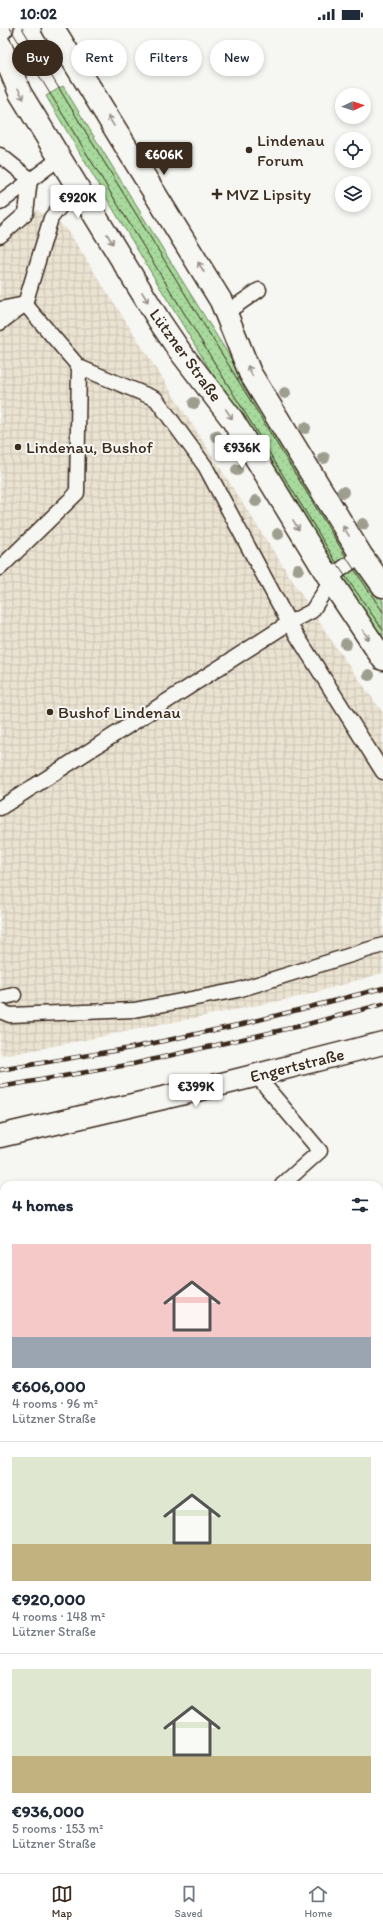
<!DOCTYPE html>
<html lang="en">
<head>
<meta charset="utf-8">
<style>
  :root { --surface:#fff; --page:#f2f2f3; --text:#1f2937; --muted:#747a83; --line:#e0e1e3; --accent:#3b2a1e }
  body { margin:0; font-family:Itim,sans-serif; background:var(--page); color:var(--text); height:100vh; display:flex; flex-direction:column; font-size:15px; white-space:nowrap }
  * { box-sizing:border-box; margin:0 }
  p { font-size:13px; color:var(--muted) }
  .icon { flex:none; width:22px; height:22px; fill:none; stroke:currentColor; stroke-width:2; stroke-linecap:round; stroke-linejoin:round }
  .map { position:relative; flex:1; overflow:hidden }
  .details { position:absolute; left:0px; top:1153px; width:383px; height:692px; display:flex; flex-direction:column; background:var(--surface); border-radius:12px 12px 0 0; box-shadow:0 2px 6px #0003 }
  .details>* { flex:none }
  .hud { position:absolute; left:12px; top:12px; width:359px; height:36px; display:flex; gap:8px }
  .needle { width:26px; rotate:86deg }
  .buttons { position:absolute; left:335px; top:60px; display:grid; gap:8px }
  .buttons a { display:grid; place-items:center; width:36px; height:36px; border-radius:50%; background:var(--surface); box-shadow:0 2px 6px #0003; font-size:20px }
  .price { position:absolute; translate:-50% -34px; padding:0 9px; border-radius:4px; background:#fff; color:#222; font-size:13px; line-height:26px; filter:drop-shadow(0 1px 2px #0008) }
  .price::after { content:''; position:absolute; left:50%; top:24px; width:12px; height:9px; margin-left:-6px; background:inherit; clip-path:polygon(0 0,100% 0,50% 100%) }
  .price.on { background:var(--accent); color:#fff }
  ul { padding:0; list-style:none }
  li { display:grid; align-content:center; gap:8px; height:212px; padding:0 12px }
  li+li { border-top:1px solid var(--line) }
  li span { display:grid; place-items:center; height:124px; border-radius:0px; color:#555 }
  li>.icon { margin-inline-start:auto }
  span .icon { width:72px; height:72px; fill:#fffc; stroke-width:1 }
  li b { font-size:17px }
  h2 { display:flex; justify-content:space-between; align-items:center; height:48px; padding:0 12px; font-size:17px }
  .chip { padding:0 14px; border-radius:18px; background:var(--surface); box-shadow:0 2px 6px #0003; font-size:14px; line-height:36px }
  .chip.on { background:var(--accent); color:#fff }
  .status { display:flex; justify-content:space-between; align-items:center; height:28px; padding:0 20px; background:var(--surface); direction:ltr }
  .status svg { height:11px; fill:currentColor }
  .dock { display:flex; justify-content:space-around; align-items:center; height:56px; border-top:1px solid var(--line); background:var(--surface); font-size:11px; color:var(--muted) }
  .dock a { display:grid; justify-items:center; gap:2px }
  .dock .on { color:var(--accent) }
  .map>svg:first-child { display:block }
  .industrial { fill:url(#industrial-grid) }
  .grass { fill:url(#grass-dots); stroke:#71825d }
  .park { fill:url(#park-crowns); stroke:#71825d }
  .water { fill:#b0d4f8; stroke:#8190a1 }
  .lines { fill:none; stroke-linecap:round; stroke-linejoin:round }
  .service-casing { stroke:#3b2a1e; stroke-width:17 }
  .minor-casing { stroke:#3b2a1e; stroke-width:25 }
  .tertiary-casing { stroke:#3b2a1e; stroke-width:25 }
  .secondary-casing { stroke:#3b2a1e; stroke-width:25 }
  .path { stroke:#3b2a1e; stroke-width:2.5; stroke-dasharray:3 3; stroke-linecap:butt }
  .service { stroke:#f6f6f2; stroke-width:14 }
  .minor { stroke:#f6f6f2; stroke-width:22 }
  .tertiary { stroke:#f6f6f2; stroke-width:22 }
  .secondary { stroke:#f6f6f2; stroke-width:22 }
  .tram { stroke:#3b2a1e; stroke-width:1 }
  .rail-casing { stroke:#3b2a1e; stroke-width:4.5 }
  .rail { stroke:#f6f6f2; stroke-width:3; stroke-dasharray:9; stroke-linecap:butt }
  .tree { fill:#9e9e8f }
  .oneway { stroke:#989088 }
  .poi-dot { fill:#3b2a1e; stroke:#f6f6f2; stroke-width:1.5 }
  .labels { text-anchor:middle; stroke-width:4; stroke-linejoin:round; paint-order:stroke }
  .poi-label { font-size:17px; fill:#3b2a1e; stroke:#f6f6f2; text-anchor:start }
  .street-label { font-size:17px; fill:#3b2a1e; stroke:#f6f6f2 }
</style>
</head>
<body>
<div class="status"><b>10:02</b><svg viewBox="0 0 49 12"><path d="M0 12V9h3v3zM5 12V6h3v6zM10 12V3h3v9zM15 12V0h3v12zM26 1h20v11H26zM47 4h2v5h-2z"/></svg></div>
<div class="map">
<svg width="383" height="1845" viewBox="0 0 383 1845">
  <defs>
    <pattern id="industrial-grid" width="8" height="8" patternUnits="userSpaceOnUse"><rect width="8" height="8" fill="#ebe3d2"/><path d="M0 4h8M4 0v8" fill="none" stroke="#cac3b4"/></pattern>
    <pattern id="grass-dots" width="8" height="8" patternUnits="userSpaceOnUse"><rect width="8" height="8" fill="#a7da9c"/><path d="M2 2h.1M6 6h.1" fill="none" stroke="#91bb86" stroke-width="1.8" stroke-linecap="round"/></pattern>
    <pattern id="park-crowns" width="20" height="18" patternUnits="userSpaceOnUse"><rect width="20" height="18" fill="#a7da9c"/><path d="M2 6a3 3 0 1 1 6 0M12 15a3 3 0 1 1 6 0" fill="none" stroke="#91bb86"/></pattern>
  </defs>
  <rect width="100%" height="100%" fill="#f6f6f2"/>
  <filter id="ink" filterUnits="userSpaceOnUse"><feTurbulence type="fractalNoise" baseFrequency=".025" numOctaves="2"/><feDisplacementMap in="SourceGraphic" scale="8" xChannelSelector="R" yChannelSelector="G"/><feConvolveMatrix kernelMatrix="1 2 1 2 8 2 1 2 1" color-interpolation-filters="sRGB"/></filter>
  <g filter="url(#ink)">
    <polygon class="industrial" points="37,182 66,200 294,555 335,618 383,685 383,945 299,969 9,1027 0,1026 0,216"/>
    <path class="grass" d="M63 58 183 254 383 573V616C265 437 155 252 46 68Z"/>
    <g class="park">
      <polygon points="0,1764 4,1767 4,1827 0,1824"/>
      <polygon points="21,1841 98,1841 103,1845 26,1845"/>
    </g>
    <polygon class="water" points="0,1824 4,1827 4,1841 21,1841 26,1845 0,1845"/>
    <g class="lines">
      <defs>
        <g id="service">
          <polyline points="0,127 30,151"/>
          <polyline points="0,175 60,130"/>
          <polyline points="0,208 26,185 30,151"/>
          <polyline points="0,281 25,276 79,339 77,465 0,540"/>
          <polyline points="227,284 259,262"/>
          <polyline points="0,295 25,276 51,190 77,158"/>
          <polyline points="361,527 336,545 312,583 289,595 383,744"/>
          <polyline points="0,780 289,595 205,438 156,371 79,339"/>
          <polyline points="0,970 14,967"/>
          <polyline points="0,983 10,987 134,982 238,962 383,917"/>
          <polyline points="256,1047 320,1123 282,1157"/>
          <polyline points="379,1251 383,1248"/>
          <polyline points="379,1409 383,1406"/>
          <polyline points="379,1632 383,1636"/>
        </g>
        <g id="minor">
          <polyline points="0,1108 210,1059 383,1015"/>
          <polyline points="0,1554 4,1557"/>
          <polyline points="301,1841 305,1845"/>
        </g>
        <polyline id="tertiary" points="0,2 2,0"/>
        <g id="secondary">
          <polyline points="53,0 221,273 250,345 361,527 383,558"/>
          <polyline points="0,17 20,65 160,294 179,322 232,391 331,553 383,631"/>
        </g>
      </defs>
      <use href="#service" class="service-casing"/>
      <use href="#minor" class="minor-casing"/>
      <use href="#tertiary" class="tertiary-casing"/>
      <use href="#secondary" class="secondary-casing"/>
      <g class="path">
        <polyline points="0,1693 4,1692"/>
        <polyline points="379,1712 383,1714"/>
        <polyline points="0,1778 4,1782"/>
        <polyline points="0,1810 4,1813"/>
        <polyline points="39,1841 45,1845"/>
        <polyline points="79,1841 84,1845"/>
      </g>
      <use href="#service" class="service"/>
      <use href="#minor" class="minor"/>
      <use href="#tertiary" class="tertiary"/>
      <use href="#secondary" class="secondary"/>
      <g class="tram">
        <polyline points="10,0 341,542 383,602"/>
        <polyline points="22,0 350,535 383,584"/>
      </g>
      <defs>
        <g id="rail">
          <polyline points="0,1042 131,1020 247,995 383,960"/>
          <polyline points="0,1059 133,1036 304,997 383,976"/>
        </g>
      </defs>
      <use href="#rail" class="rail-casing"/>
      <use href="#rail" class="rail"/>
    </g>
    <g class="tree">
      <circle cx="285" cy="365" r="6"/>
      <circle cx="194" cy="375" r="6"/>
      <circle cx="305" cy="400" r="6"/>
      <circle cx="216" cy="408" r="6"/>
      <circle cx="324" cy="430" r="6"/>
      <circle cx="237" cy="442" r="6"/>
      <circle cx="343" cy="464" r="6"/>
      <circle cx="256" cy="473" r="6"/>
      <circle cx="363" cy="496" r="6"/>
      <circle cx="278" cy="506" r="6"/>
      <circle cx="298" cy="541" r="6"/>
      <circle cx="346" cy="616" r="6"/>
      <circle cx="369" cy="647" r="6"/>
    </g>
    <defs><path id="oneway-shaft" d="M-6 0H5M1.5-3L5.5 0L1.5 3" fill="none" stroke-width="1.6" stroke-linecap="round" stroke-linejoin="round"/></defs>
    <g class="oneway">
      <use href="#oneway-shaft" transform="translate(21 66) rotate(62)"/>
      <use href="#oneway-shaft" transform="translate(111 93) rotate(-121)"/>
      <use href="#oneway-shaft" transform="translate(110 211) rotate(59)"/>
      <use href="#oneway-shaft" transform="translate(201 239) rotate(-121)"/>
      <use href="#oneway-shaft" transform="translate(145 269) rotate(59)"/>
      <use href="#oneway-shaft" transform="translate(250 343) rotate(-116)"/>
      <use href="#oneway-shaft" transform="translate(229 386) rotate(56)"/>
      <use href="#oneway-shaft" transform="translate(296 497) rotate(59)"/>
      <use href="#oneway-shaft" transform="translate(346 503) rotate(-122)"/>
      <use href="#oneway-shaft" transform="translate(366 607) rotate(56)"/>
    </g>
  </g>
  <g class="poi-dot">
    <circle cx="249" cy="122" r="4"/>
    <path d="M215 160h4v4h4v4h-4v4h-4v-4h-4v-4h4z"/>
    <circle cx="18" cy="419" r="4"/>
    <circle cx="50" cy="684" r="4"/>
  </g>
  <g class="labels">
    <g class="poi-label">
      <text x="257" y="118">Lindenau<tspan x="257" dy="20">Forum</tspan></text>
      <text x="226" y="172">MVZ Lipsity</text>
      <text x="26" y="425">Lindenau, Bushof</text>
      <text x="58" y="690">Bushof Lindenau</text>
    </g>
    <g class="street-label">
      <text transform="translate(186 327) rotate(54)" y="6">Lützner Straße</text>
      <text transform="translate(297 1037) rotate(-14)" y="6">Engertstraße</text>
    </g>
  </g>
</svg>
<div class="buttons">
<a><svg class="needle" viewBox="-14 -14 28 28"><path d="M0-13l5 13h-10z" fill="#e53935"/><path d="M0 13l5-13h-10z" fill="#747a83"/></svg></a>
<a><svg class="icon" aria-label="locate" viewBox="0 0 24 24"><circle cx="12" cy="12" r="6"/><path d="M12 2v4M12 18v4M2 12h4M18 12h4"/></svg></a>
<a><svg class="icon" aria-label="layers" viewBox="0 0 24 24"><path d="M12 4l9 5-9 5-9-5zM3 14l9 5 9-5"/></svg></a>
</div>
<b class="price on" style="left:164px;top:148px">€606K</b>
<b class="price" style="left:78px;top:191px">€920K</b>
<b class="price" style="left:242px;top:441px">€936K</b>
<b class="price" style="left:196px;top:1080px">€399K</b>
<div class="hud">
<a class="chip on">Buy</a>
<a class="chip">Rent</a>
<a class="chip">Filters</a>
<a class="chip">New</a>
</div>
<section class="details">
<h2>4 homes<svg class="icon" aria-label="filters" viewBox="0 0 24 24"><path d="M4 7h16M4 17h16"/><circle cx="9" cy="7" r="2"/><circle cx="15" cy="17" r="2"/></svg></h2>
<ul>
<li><span style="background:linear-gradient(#f6c9c9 75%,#9aa5b1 0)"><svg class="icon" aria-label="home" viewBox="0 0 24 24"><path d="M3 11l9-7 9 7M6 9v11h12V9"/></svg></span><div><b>€606,000</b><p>4 rooms · 96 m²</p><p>Lützner Straße</p></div></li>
<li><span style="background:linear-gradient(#dfe7d0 70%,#c2b280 0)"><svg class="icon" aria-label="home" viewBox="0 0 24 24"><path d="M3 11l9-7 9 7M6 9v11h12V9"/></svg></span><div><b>€920,000</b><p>4 rooms · 148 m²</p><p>Lützner Straße</p></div></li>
<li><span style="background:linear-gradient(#dfe7d0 70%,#c2b280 0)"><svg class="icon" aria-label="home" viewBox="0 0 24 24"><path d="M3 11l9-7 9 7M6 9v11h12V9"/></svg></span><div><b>€936,000</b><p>5 rooms · 153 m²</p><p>Lützner Straße</p></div></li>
</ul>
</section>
</div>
<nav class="dock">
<a class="on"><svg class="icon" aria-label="map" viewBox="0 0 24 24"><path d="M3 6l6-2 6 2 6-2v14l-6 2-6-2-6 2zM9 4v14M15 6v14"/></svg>Map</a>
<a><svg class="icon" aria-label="saved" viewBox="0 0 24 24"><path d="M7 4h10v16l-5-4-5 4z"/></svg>Saved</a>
<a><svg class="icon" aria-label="home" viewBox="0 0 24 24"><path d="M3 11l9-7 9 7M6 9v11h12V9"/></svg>Home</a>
</nav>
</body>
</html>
